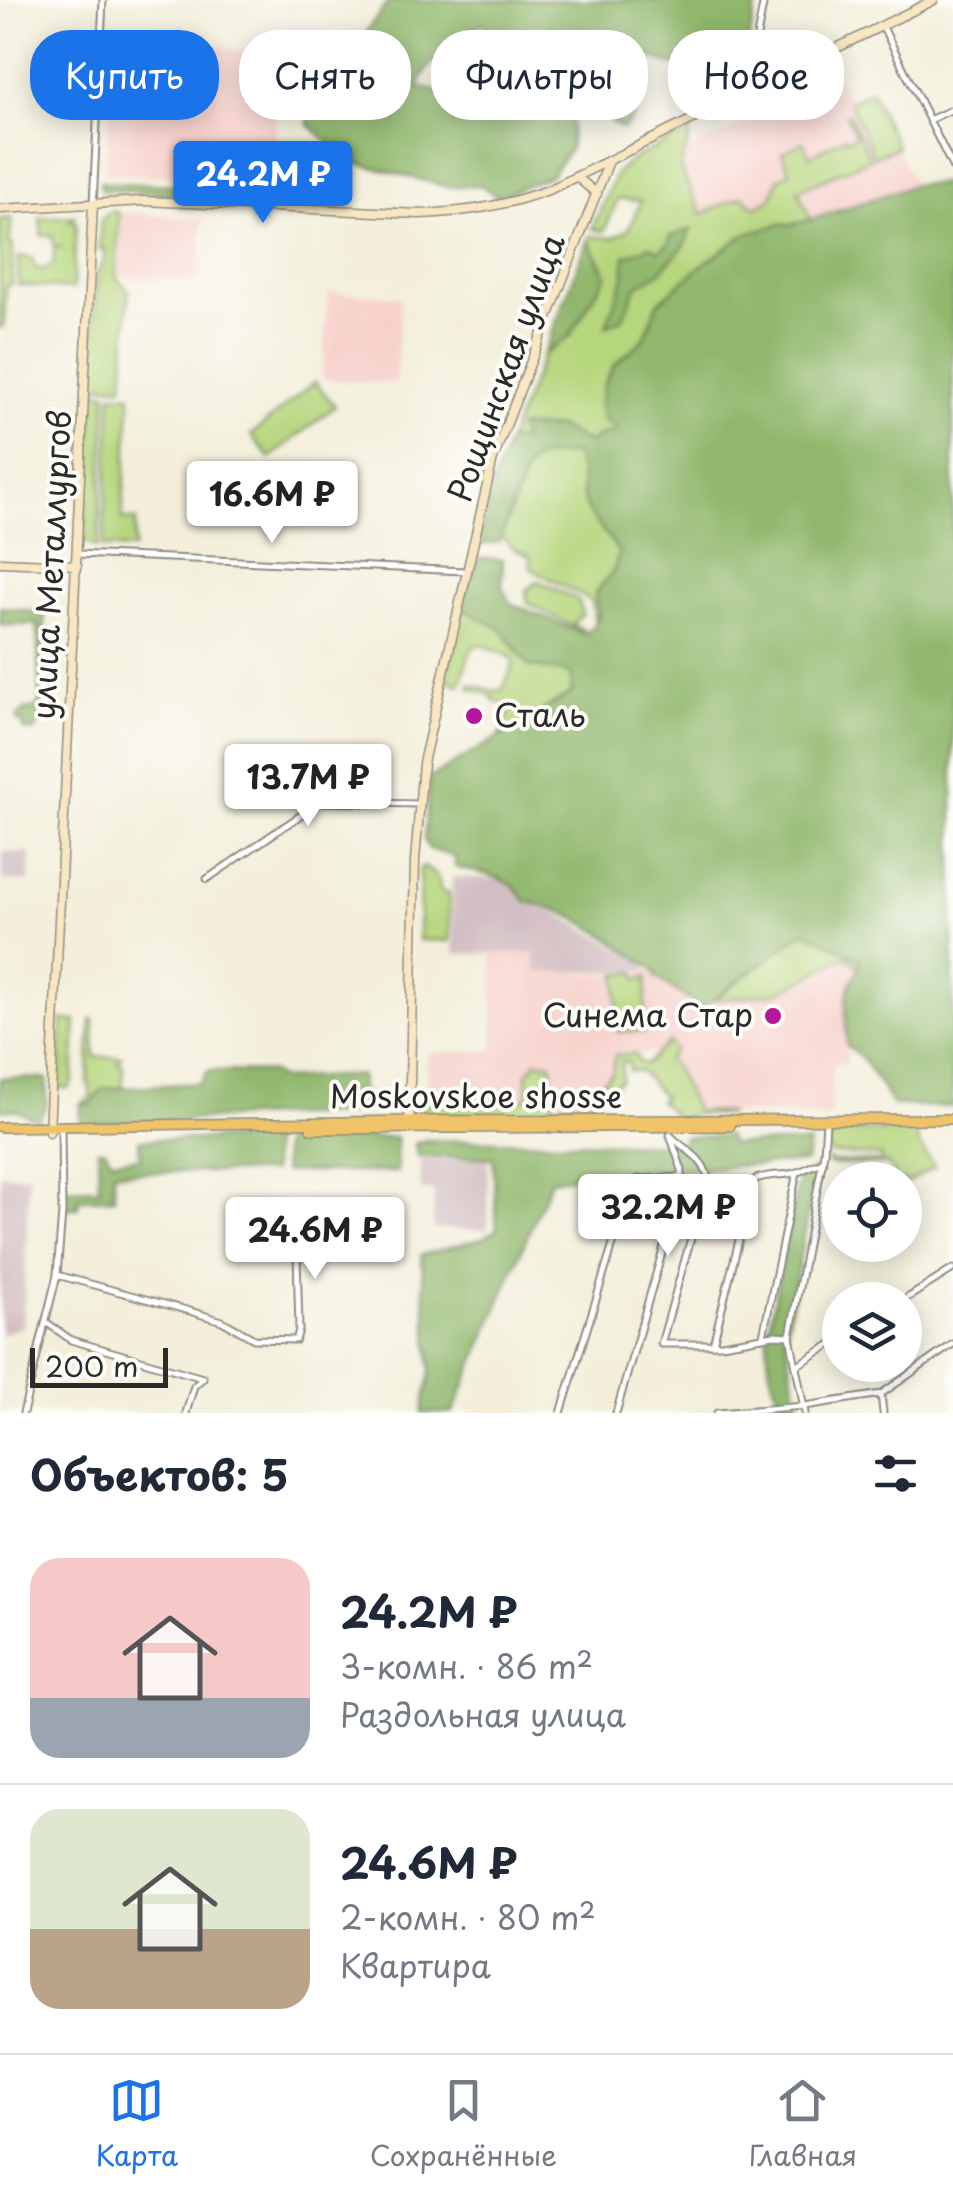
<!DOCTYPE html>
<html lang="ru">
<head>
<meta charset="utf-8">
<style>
  :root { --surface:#fff; --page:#f6f6f7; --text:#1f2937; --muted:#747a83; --line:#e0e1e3; --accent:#1a73e8 }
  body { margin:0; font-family:"Playpen Sans",sans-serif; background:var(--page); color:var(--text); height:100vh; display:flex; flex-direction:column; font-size:38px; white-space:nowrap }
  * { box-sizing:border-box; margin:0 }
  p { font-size:32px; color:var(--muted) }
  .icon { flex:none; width:55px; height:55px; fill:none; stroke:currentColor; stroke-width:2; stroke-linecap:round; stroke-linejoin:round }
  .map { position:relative; height:1413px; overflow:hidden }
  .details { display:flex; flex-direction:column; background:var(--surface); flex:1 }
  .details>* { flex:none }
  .top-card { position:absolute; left:30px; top:30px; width:895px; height:90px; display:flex; gap:20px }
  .controls { position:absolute; left:822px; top:1162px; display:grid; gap:20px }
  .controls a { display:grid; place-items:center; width:100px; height:100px; border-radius:50%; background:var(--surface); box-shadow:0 5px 25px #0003; font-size:50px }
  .scale { position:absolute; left:30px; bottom:25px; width:138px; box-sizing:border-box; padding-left:10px; border:5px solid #2b2b2b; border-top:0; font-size:28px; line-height:35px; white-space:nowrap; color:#2b2b2b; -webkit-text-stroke:8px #fdfcf7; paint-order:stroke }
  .price { position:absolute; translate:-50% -85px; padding:0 22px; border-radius:10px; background:#fff; color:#222; font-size:32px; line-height:65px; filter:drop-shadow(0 2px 5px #0008) }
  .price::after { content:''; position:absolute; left:50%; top:60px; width:30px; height:22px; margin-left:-15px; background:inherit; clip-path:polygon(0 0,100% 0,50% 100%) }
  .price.current { background:var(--accent); color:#fff }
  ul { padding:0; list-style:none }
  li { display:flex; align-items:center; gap:30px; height:250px; padding:0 30px }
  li+li { border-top:2px solid var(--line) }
  li span { display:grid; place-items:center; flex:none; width:280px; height:200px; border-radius:30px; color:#555 }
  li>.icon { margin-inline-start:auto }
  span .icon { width:120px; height:120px; fill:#fffc; stroke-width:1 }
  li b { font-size:42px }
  h2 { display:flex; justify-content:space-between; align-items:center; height:120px; padding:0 30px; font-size:42px }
  .pill { padding:0 35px; border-radius:40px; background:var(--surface); box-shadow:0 5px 25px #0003; font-size:35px; line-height:90px }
  .pill.current { background:var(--accent); color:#fff }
  .tab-bar { display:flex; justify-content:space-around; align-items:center; height:140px; border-top:2px solid var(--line); background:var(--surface); font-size:28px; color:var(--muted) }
  .tab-bar a { display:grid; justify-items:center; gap:5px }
  .tab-bar .current { color:var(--accent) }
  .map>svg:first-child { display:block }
  .built { fill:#f7d0cb }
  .industrial { fill:#d2bec2 }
  .green { fill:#b6d67d; stroke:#708054; stroke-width:2.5 }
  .forest { fill:#90b76c; stroke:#5e714c; stroke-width:2.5; fill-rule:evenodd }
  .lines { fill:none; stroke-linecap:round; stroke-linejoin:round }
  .street-casing { stroke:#8f8d83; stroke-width:9 }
  .secondary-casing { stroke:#8f8d83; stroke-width:11 }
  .primary-casing { stroke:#8f8d83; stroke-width:12 }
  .street { stroke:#fff; stroke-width:5 }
  .secondary { stroke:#f9e7c3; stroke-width:8 }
  .primary { stroke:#f0c369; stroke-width:9 }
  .poi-dot { fill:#b5179e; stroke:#fdfcf7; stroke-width:4 }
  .labels { text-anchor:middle; stroke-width:8; stroke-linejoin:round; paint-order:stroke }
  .street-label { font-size:32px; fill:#2b2b2b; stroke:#fdfcf7 }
  .poi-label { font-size:32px; fill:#2b2b2b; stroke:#fdfcf7; text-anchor:start }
</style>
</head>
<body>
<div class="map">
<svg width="953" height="1413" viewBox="0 0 953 1413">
  <rect width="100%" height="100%" fill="#fdfcf7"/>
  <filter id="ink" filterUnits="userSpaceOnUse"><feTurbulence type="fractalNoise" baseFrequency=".01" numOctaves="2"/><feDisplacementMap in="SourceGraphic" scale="20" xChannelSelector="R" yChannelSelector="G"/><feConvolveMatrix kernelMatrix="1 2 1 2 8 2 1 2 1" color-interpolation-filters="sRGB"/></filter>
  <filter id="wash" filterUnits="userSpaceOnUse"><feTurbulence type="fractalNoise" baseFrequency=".0048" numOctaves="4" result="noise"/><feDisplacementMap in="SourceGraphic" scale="40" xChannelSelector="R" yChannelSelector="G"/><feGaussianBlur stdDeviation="2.25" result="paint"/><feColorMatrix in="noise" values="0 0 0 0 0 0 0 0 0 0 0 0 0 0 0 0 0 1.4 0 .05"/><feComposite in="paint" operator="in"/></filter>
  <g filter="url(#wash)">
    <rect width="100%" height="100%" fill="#f3efdb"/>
    <g class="built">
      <polygon points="115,25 182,27 212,51 222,45 277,64 275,178 271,180 105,174"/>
      <polygon points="840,81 849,101 871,91 914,185 811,220 700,219 672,157"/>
      <polygon points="121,213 203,219 199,282 118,277"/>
      <polygon points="328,292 401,297 396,384 322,379"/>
      <polygon points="536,953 538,972 617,974 648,969 706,1006 714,1000 780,992 848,956 860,969 852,980 845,1011 847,1063 836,1065 832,1071 831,1117 698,1112 675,1065 656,1053 614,1055 613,1073 580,1102 553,1104 552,1065 527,1075 527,1099 427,1101 427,1053 494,1050 492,954"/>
    </g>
    <g class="industrial">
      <polygon points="3,852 31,853 29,881 2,881"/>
      <polygon points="452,877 502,879 522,892 522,904 542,905 646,963 645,971 537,972 535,953 454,954"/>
      <polygon points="420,1160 488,1160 488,1230 433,1229 434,1191 421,1191"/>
      <polygon points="0,1174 29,1175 23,1327 0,1334"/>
    </g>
    <g class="green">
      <polygon points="871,91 897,147 874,157 849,101"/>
      <polygon points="849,114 870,159 798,190 811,220 746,234 701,266 658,303 644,339 614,365 616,431 598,436 589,443 561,428 519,428 522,441 508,441 544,354 569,337 607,275 588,240 590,236 612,238 628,230 641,201 618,199 604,231 592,229 617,172 634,158 692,130 680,168 702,214 742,196 756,207 771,199 778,179 790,173 782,153 803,142 810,156 845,137 847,140 856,136 846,115"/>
      <polygon points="113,210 119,214 116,277 129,291 123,386 91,385 97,274 105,260 105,249 99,249 101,220"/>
      <polygon points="75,216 70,221 76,222 73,289 18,285 19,257 31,257 37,269 46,269 54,262 54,248 63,247 54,247 52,235 42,236 40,218"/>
      <polygon points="12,218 9,244 13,245 12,284 6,285 4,326 0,328 0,219"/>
      <polygon points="315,382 335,406 270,458 251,435"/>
      <polygon points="92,391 107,393 98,547 84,541"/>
      <polygon points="112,394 131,395 122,519 136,520 134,549 103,547"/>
      <path d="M575 454C583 471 580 487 585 504 589 518 611 537 619 553L614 570 595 593 599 618 595 623 592 601 531 569 530 556 514 549 501 537 527 468 539 457Z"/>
      <polygon points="538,581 579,600 582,615 572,624 584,630 583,632 528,603 526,591"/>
      <polygon points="462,608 501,629 529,666 571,673 572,693 501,735 511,707 492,700 493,696 469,688 470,684 495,691 503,689 514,663 512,658 484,645 476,645 470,652 460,685 446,680"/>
      <polygon points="424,867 437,876 441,892 449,894 450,941 419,940 420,868"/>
      <polygon points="804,930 860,959 860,969 847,956 780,992 714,1000"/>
      <polygon points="635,972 638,980 647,976 644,1031 618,1032 617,974"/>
      <polygon points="91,1019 94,1019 95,1057 122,1057 118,1064 123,1065 123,1087 103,1089 90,1105 81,1104 92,1096 88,1081"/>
      <polygon points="62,1020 76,1021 73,1082 68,1088 59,1088"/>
      <polygon points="669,1042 674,1051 667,1060 674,1066 696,1111 729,1113 727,1115 696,1114 677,1118 659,1101 663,1097 640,1071 629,1071 629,1062 622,1061 621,1080 593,1100 592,1111 585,1118 566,1117 562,1113 562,1103 580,1102 612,1073 615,1055 635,1054 640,1063 646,1064"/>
      <polygon points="537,1061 552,1064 554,1110 551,1118 424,1115 424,1101 527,1099 527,1074"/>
      <polygon points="834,1131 916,1131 918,1143 935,1167 905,1184 905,1180 896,1180 888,1164 829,1165 827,1159 833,1162 882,1161 881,1156 831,1154 828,1151 829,1135"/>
    </g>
    <g class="forest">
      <path d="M390 0H757L747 50 741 63C700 76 676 68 638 52L627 57 628 68 646 91 633 119 624 129 613 124 592 78 584 76 573 101 570 149 550 176 497 197 481 185 448 187 349 161 308 124 309 112 333 91 368 29ZM484 23C497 47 500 67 496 95 472 110 445 90 418 87 427 59 459 37 484 23Z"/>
      <polygon points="100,182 260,189 255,199 102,190"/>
      <path d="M953 183V1107L893 1105 863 1059 847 1046C846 1025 843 1001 852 981 856 972 860 971 860 959L805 931 701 1008 656 977 653 969C616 943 571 907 525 902 517 876 478 873 455 867V857L429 849 424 840 430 778 572 693 571 673 529 666 501 629 462 608 468 582 479 558 503 560 502 587 510 603 585 635 599 618 595 593 614 570 619 553C611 537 589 518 585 504 580 487 583 471 575 454L539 457 527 467 499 542 478 545 495 477 508 441 522 440 519 427 561 428 589 443 598 436 616 431 615 425 606 424 602 417 600 404 604 384 614 365 644 339 658 303 701 266 746 234 783 223 790 225 811 220 914 185Z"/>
      <polygon points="691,229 684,246 661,271 637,286 622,319 606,326 624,277 625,256 650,246 659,251 668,244 671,236"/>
      <polygon points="588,240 607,275 569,337 544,354"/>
      <path d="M0 607 45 613 42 721 33 732 24 730 23 723 18 721 17 717 25 710 37 708 40 701 37 624C27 624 12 627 0 624Z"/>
      <polygon points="208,1071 270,1072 281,1079 360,1075 362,1105 351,1113 80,1124 81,1104 90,1105 103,1089 200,1083"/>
      <polygon points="0,1078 47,1079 46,1106 38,1121 16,1110 0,1109"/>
      <polygon points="728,1136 730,1144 809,1143 806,1162 583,1175 551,1180 453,1413 422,1413 431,1370 421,1255 483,1238 497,1229 493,1158 417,1157 415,1143 426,1140 681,1144 684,1137"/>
      <polygon points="396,1137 397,1172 283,1172 282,1138"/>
      <polygon points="272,1138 272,1172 114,1172 114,1198 78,1199 78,1208 64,1208 65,1189 99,1188 98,1149 105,1149 111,1160 140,1158 139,1140"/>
      <path d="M817 1168 785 1336 798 1403 786 1405C769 1388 767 1357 767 1334L799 1177Z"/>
    </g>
  </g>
  <g filter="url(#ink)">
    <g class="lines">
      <defs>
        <g id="street">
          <polyline points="764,0 753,57 764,83"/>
          <polyline points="882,25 953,168"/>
          <polyline points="929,120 953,109"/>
          <polyline points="93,204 103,0"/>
          <polyline points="78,554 465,571"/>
          <polyline points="207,879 320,802 418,804"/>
          <path d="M670 1135C684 1150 703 1156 708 1178L661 1344H722L774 1335 790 1336"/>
          <polyline points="57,1275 190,1311 222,1321 254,1339 296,1340 299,1330 297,1253 290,1253"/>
          <polyline points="904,1300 953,1269"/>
          <polyline points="46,1322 71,1340 203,1378 194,1386 186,1413"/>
          <polyline points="763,1336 797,1172"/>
          <path d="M713 1344 754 1180C768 1173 783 1177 798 1172 808 1169 811 1164 823 1163"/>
          <polyline points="796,1366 840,1339"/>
          <polyline points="881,1394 883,1413"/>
          <polyline points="23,1413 57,1275 62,1213 61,1127"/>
          <polyline points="561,1413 632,1183 638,1179 681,1177"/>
          <polyline points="616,1413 681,1187 682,1170 671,1138"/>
          <polyline points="717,1413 805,1406 881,1394 953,1344"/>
          <polyline points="805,1413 790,1336 824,1153 826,1121"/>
        </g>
        <g id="secondary">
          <polyline points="577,177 597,194"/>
          <path d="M0 209 144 201 419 214C468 212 505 206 551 189L934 0"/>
          <polyline points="0,562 77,565"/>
          <polyline points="409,1125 415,861 423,763 493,459 609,161"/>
          <polyline points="49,1132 93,204"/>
        </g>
        <g id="primary">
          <polyline points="0,1127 409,1121 953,1119"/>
          <polyline points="311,1129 730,1126"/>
        </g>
      </defs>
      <use href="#street" class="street-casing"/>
      <use href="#secondary" class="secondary-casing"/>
      <use href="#primary" class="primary-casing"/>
      <use href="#street" class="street"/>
      <use href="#secondary" class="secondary"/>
      <use href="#primary" class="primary"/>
    </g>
  </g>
  <g class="poi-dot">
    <circle cx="474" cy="716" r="10"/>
    <circle cx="773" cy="1016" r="10"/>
  </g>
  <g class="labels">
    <g class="street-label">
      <text transform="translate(507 368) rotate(-70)" y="11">Рощинская улица</text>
      <text transform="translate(52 565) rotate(-87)" y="11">улица Металлургов</text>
      <text x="476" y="1108">Moskovskoe shosse</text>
    </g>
    <g class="poi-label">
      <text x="494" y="727">Сталь</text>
      <text x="753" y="1027" text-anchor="end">Синема Стар</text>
    </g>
  </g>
</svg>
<div class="controls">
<a><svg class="icon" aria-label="locate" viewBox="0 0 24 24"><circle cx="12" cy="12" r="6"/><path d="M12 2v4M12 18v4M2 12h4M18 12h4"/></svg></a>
<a><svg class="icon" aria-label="layers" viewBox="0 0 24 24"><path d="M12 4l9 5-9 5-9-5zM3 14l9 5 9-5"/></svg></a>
</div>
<div class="scale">200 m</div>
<b class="price current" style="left:263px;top:226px">24.2M ₽</b>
<b class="price" style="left:272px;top:546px">16.6M ₽</b>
<b class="price" style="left:308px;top:829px">13.7M ₽</b>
<b class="price" style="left:668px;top:1259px">32.2M ₽</b>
<b class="price" style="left:315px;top:1282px">24.6M ₽</b>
<div class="top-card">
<a class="pill current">Купить</a>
<a class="pill">Снять</a>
<a class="pill">Фильтры</a>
<a class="pill">Новое</a>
</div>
</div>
<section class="details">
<h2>Объектов: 5<svg class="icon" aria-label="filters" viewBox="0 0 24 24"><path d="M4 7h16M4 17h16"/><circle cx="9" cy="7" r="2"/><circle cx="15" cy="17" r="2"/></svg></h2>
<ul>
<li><span style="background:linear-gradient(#f6c9c9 70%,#9aa5b1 0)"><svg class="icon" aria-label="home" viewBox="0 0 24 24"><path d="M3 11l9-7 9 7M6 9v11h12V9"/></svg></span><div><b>24.2M ₽</b><p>3-комн. · 86 m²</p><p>Раздольная улица</p></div></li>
<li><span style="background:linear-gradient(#dfe7d0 60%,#b9a48a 0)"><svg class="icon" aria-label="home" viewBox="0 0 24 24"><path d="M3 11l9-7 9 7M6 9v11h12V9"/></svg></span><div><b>24.6M ₽</b><p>2-комн. · 80 m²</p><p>Квартира</p></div></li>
</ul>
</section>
<nav class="tab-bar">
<a class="current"><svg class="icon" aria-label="map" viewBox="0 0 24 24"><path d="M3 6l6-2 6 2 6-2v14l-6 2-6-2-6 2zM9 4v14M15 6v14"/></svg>Карта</a>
<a><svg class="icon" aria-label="saved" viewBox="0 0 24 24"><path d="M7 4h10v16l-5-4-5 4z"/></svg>Сохранённые</a>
<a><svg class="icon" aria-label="home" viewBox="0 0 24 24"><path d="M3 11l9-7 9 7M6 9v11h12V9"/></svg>Главная</a>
</nav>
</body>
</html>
